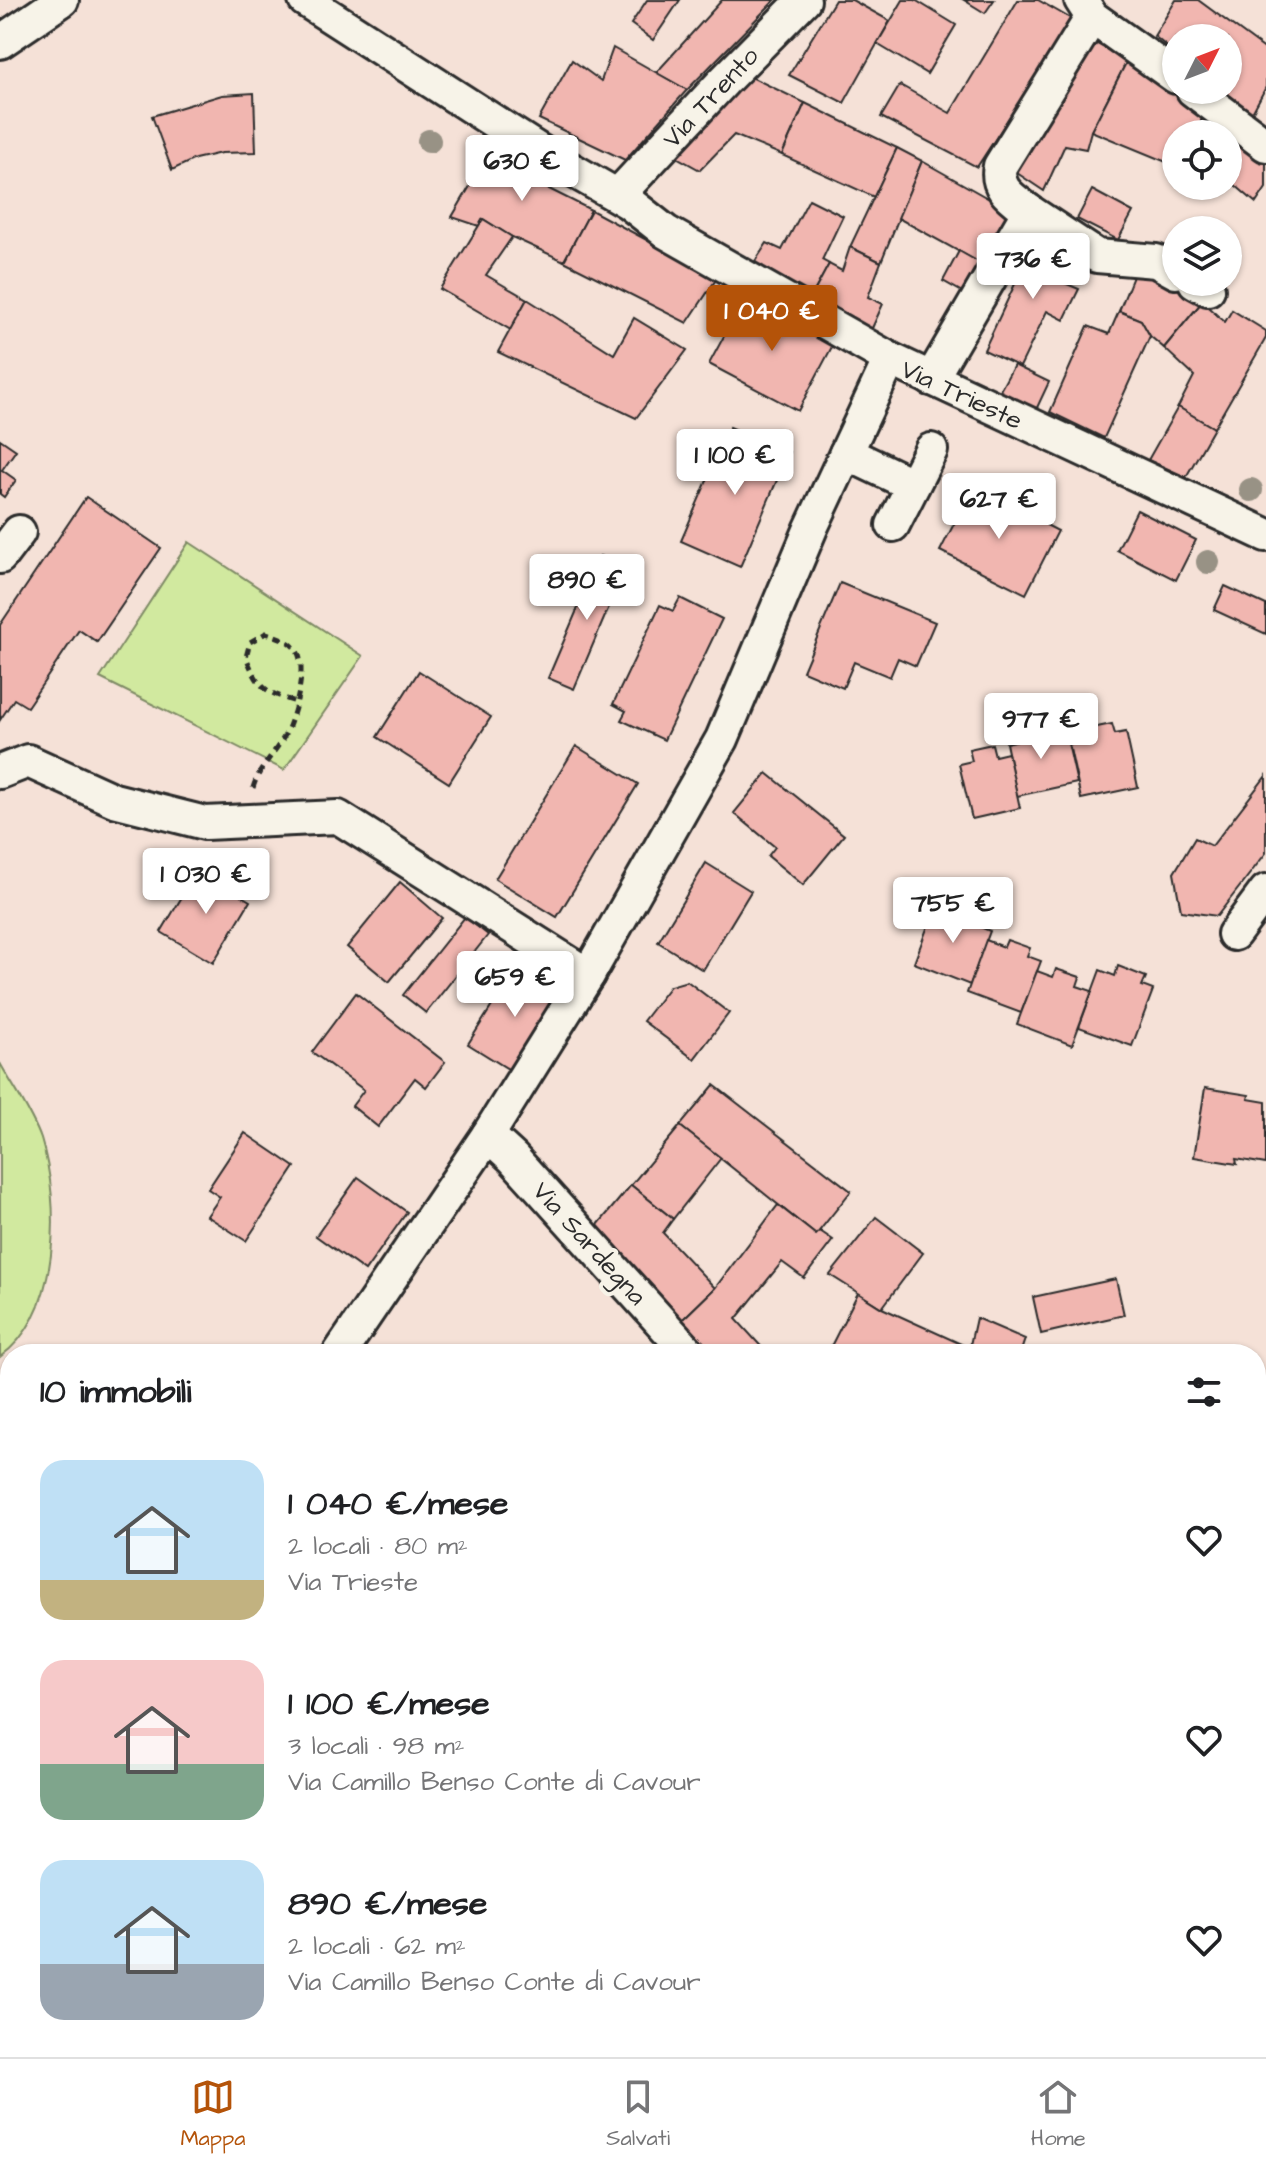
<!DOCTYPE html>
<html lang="it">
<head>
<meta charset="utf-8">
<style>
  :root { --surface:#fff; --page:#f6f6f6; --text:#202124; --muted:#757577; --line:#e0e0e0; --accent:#b45309 }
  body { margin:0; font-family:"Architects Daughter",sans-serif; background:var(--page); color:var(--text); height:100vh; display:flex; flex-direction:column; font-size:30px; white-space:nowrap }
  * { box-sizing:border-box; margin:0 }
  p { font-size:26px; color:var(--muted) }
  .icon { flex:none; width:44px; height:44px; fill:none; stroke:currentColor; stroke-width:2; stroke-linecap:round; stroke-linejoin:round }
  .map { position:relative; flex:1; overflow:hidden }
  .panel { position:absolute; left:0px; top:1344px; width:1266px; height:714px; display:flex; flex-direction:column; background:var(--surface); border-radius:32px 32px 0 0; box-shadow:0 2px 6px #0004 }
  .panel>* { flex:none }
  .needle { width:52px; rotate:48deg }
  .controls { position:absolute; left:1162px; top:24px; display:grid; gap:16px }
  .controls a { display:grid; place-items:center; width:80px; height:80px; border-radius:50%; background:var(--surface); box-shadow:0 2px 6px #0004; font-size:40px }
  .price { position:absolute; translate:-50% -68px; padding:0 18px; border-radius:8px; background:#fff; color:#222; font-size:26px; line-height:52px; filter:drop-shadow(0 2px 4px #0008) }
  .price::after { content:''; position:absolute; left:50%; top:48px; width:24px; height:18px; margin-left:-12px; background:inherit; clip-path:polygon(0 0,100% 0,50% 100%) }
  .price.on { background:var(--accent); color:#fff }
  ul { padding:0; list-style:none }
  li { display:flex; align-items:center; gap:24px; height:200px; padding:0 40px }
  li span { display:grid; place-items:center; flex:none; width:224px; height:160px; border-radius:24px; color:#555 }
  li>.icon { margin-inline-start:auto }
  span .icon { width:96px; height:96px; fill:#fffc; stroke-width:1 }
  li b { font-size:34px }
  h2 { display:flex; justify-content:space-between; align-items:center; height:96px; padding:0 40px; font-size:34px }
  .dock { display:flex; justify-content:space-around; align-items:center; height:112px; border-top:2px solid var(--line); background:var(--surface); font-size:22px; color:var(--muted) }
  .dock a { display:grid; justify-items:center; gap:4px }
  .dock .on { color:var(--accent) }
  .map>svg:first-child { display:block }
  .green { fill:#d1e99f; stroke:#7e8a65; stroke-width:2 }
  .building { fill:#f1b6b0; stroke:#2b2b2b; stroke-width:2 }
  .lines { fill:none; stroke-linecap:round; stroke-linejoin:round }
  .street-casing { stroke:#2b2b2b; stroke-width:38 }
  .path { stroke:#2b2b2b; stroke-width:5; stroke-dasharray:8 6; stroke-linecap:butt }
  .street { stroke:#f7f3e8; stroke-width:32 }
  .tree { fill:#989285 }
  .labels { text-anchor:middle; stroke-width:8; stroke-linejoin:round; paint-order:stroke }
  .street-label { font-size:26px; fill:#2b2b2b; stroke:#f7f3e8 }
</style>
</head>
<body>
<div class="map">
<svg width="1266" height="2057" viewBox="0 0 1266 2057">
  <rect width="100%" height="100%" fill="#f5e1d7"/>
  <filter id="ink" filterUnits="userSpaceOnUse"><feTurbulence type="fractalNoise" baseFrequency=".0125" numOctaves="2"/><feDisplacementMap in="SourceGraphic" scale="16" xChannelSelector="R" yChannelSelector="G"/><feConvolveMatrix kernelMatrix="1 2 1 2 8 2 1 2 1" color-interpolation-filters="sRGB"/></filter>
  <g filter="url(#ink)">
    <g class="green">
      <polygon points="189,542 363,656 284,770 100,678"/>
      <path d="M0 1063C13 1087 32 1113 41 1139 61 1204 61 1313 0 1357Z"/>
    </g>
    <g class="building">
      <polygon points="647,0 680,0 653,40 631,24"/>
      <polygon points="722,0 775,0 687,90 656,73"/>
      <polygon points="835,0 852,0 890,21 844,103 789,75"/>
      <polygon points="903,0 915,0 956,25 927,74 877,44"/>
      <polygon points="964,0 994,0 985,13"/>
      <polygon points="1018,0 1038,0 1073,20 977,167 881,117 900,85 950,113"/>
      <polygon points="1176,0 1198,0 1266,50 1266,87 1252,113 1222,90 1228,90 1228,38 1176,38 1176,54 1154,36"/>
      <polygon points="1088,39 1127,61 1091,131 1086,149 1065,145 1044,191 1014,171"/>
      <polygon points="613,48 687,90 625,160 539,119 572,60 601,81"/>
      <polygon points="1127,61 1205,109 1197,134 1176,134 1176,166 1091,131"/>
      <polygon points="747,75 805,103 782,155 734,135 700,170 664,150"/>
      <polygon points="254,93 256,152 221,153 195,159 172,170 152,116 222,95"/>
      <polygon points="805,103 897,148 874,197 782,155"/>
      <polygon points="1205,109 1266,159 1266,188 1256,203 1228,179 1228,134 1197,134"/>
      <polygon points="497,140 554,174 547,188 591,210 564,261 512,237 483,219 479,226 452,217"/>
      <polygon points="897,148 922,161 881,262 850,247"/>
      <polygon points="922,161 998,204 1007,217 989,268 898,218"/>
      <polygon points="1092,190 1133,212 1118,240 1077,219"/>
      <polygon points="809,199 843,216 822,260 829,264 808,303 750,269 767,243 782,250"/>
      <polygon points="591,210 717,278 687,323 564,261"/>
      <polygon points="483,219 512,237 486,275 527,299 511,330 440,289"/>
      <polygon points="1038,235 1076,253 1062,282 1079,289 1064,320 1047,311 1020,367 984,350"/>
      <polygon points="850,247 881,262 868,297 883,304 868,337 808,303 829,264 842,271"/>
      <polygon points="959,251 989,268 971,297 943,281"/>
      <polygon points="1138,264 1202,302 1164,348 1150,336 1141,320 1119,311"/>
      <polygon points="746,295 834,343 798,411 709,364"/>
      <polygon points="527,299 614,354 634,318 687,350 636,418 498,352"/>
      <polygon points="1202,302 1225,322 1232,310 1266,331 1266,338 1214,428 1178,407 1194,376 1164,348"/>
      <polygon points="1119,311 1141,320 1150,336 1104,438 1050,412 1088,326 1109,334"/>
      <polygon points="1014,365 1049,382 1035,412 998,394"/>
      <polygon points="1178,407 1214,428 1186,477 1148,460"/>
      <polygon points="730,427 789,452 740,567 681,541"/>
      <polygon points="0,439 16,450 2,470 16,480 4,497 0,494"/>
      <polygon points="973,487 1058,531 1026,594 940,551"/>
      <polygon points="86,497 161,548 97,642 79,630 27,707 14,699 0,720 0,625"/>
      <polygon points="1137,510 1196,540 1176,580 1117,550"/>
      <polygon points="600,556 626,567 574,689 548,678"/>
      <polygon points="840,583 935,622 916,666 898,658 890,677 854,662 843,688 803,671"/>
      <polygon points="1225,586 1266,605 1266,634 1214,610"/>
      <polygon points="680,598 722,619 664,740 621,720 626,711 613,704 660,605 673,611"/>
      <polygon points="419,671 491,717 449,783 377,737"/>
      <polygon points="1045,723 1048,734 1065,730 1077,783 1017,796 1006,743 1024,739 1022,728"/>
      <polygon points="1112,724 1115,734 1126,732 1138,787 1081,799 1069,744 1084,741 1082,730"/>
      <polygon points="992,744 995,756 1008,753 1020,808 972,819 959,764 972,761 969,749"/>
      <polygon points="576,746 638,784 557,917 495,879"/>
      <polygon points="767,773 844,835 803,885 768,856 775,847 734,813"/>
      <polygon points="1266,776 1266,853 1217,916 1181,911 1174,873 1195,838 1212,846"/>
      <polygon points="706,863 751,891 703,970 658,942"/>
      <polygon points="198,870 250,901 213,963 161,932"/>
      <polygon points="400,882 442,918 389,982 347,947"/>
      <polygon points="953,907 983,918 980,927 990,931 970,985 914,963 934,910 950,916"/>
      <polygon points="465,917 488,935 426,1013 403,995"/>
      <polygon points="986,940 1004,947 1007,940 1030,948 1027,956 1041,961 1021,1013 967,993"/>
      <polygon points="517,966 562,994 513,1072 468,1044"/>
      <polygon points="1118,966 1146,977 1142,986 1153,990 1132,1046 1079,1027 1100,970 1115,976"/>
      <polygon points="1056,969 1080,977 1077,986 1092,991 1072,1045 1017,1024 1037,971 1053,977"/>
      <polygon points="687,981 729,1013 694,1059 643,1021 670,986"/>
      <polygon points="356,993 445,1062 426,1087 415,1078 378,1127 352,1106 364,1090 312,1052"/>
      <polygon points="714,1085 851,1191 816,1235 680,1126"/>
      <polygon points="1205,1088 1249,1095 1248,1099 1266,1102 1266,1164 1236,1159 1237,1164 1194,1157"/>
      <polygon points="680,1126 721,1158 673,1219 631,1185"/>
      <polygon points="245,1133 295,1167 246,1241 207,1216 220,1197 208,1189"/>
      <polygon points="358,1177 407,1212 365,1271 316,1236"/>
      <polygon points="631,1185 673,1219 663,1233 715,1288 681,1321 592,1232"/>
      <polygon points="778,1205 816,1235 820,1231 833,1240 804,1278 782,1262 736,1319 768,1354 713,1354 681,1321 715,1288"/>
      <polygon points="876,1217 923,1253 882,1308 830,1275"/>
      <polygon points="1116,1279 1124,1315 1041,1334 1033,1297"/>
      <polygon points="858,1293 882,1308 970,1348 968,1354 827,1354"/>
      <polygon points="976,1318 1025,1339 1020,1354 968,1354"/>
      <polygon points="1256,1468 1266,1469 1266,1518 1256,1516"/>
      <polygon points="1257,1560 1266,1562 1266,1599 1256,1597"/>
      <polygon points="0,1664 10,1671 10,1723 0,1717"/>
      <polygon points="0,1772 10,1779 10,1794 0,1809"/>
      <polygon points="340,2048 413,2048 405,2057 350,2057"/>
      <polygon points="551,2048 608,2048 601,2057 543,2057"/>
      <polygon points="715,2048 740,2048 750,2057 707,2057"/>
    </g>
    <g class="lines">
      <defs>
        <g id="street">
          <polyline points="305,0 546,155 628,202 666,232 890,359 1266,535"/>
          <polyline points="1081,0 1092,17 1176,77"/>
          <polyline points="0,42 62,0"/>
          <polyline points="1193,90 1266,145"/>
          <polyline points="618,195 724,81 804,0"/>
          <polyline points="1029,211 1097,256 1156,261 1176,272"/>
          <polyline points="1195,282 1208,289"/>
          <path d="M931 379 1029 211C1012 198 995 189 1000 166L1092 17"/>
          <polyline points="846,453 913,485"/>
          <polyline points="893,525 931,450"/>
          <polyline points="0,557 19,532"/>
          <polyline points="0,772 28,761 114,800 205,823 338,817 588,975"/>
          <polyline points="1234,934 1266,891"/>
          <polyline points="488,1135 513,1158 690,1354"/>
          <polyline points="339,1354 488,1135 588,975 722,739 811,528 890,359"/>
          <polyline points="1256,1458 1266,1459"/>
          <polyline points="0,2001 10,1981"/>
          <polyline points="483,2057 491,2048"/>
          <polyline points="890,2057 897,2048"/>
        </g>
      </defs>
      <use href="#street" class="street-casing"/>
      <path class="path" d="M253 788C258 769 275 753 285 735 294 718 308 669 297 651 290 640 278 637 266 633L250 642 246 657C260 689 263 691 296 702"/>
      <use href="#street" class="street"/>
    </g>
    <g class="tree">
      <circle cx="429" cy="141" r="12"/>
      <circle cx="1251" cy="490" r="12"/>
      <circle cx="1208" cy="562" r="12"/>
    </g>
  </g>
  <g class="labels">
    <g class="street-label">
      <text transform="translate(710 97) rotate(-47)" y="9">Via Trento</text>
      <text transform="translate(962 394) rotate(25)" y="9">Via Trieste</text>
      <text transform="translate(590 1243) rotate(48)" y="9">Via Sardegna</text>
    </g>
  </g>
</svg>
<div class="controls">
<a><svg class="needle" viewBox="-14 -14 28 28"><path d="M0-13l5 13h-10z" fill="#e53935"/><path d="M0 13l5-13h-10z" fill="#757577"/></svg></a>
<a><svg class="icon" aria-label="locate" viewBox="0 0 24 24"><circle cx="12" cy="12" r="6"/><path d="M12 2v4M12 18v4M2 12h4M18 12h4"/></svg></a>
<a><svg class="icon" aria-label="layers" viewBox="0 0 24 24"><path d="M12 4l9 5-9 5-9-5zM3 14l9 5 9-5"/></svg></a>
</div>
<b class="price" style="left:522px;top:203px">630 €</b>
<b class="price" style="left:1033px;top:301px">736 €</b>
<b class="price on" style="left:772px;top:353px">1 040 €</b>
<b class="price" style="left:735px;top:497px">1 100 €</b>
<b class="price" style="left:999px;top:541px">627 €</b>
<b class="price" style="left:587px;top:622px">890 €</b>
<b class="price" style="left:1041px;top:761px">977 €</b>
<b class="price" style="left:206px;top:916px">1 030 €</b>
<b class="price" style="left:953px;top:945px">755 €</b>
<b class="price" style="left:515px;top:1019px">659 €</b>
<section class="panel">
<h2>10 immobili<svg class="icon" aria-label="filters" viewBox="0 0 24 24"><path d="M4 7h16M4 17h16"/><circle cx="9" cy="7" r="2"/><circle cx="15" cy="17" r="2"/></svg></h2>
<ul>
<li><span style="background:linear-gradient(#bfe0f5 75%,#c2b280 0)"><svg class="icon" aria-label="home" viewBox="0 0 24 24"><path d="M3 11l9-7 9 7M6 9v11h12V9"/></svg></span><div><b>1 040 €/mese</b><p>2 locali · 80 m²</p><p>Via Trieste</p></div><svg class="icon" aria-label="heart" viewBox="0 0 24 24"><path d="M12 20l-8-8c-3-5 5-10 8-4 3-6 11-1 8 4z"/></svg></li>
<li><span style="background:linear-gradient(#f6c9c9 65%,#7fa58c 0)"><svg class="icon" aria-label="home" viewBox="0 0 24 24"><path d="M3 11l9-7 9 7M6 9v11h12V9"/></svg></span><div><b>1 100 €/mese</b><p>3 locali · 98 m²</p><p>Via Camillo Benso Conte di Cavour</p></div><svg class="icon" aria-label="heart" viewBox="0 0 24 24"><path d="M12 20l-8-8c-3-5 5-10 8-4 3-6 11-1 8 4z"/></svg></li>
<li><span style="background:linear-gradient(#bfe0f5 65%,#9aa5b1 0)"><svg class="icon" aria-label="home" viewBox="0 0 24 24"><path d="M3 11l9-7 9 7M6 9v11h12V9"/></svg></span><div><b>890 €/mese</b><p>2 locali · 62 m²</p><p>Via Camillo Benso Conte di Cavour</p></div><svg class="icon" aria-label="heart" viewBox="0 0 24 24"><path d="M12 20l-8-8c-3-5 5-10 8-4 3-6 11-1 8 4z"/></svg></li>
</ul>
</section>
</div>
<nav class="dock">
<a class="on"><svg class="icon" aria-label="map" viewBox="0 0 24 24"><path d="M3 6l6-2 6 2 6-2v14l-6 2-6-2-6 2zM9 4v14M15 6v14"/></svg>Mappa</a>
<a><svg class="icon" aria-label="saved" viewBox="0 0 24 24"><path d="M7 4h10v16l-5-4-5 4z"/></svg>Salvati</a>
<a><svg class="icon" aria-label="home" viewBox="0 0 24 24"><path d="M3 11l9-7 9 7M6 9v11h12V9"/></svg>Home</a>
</nav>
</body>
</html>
